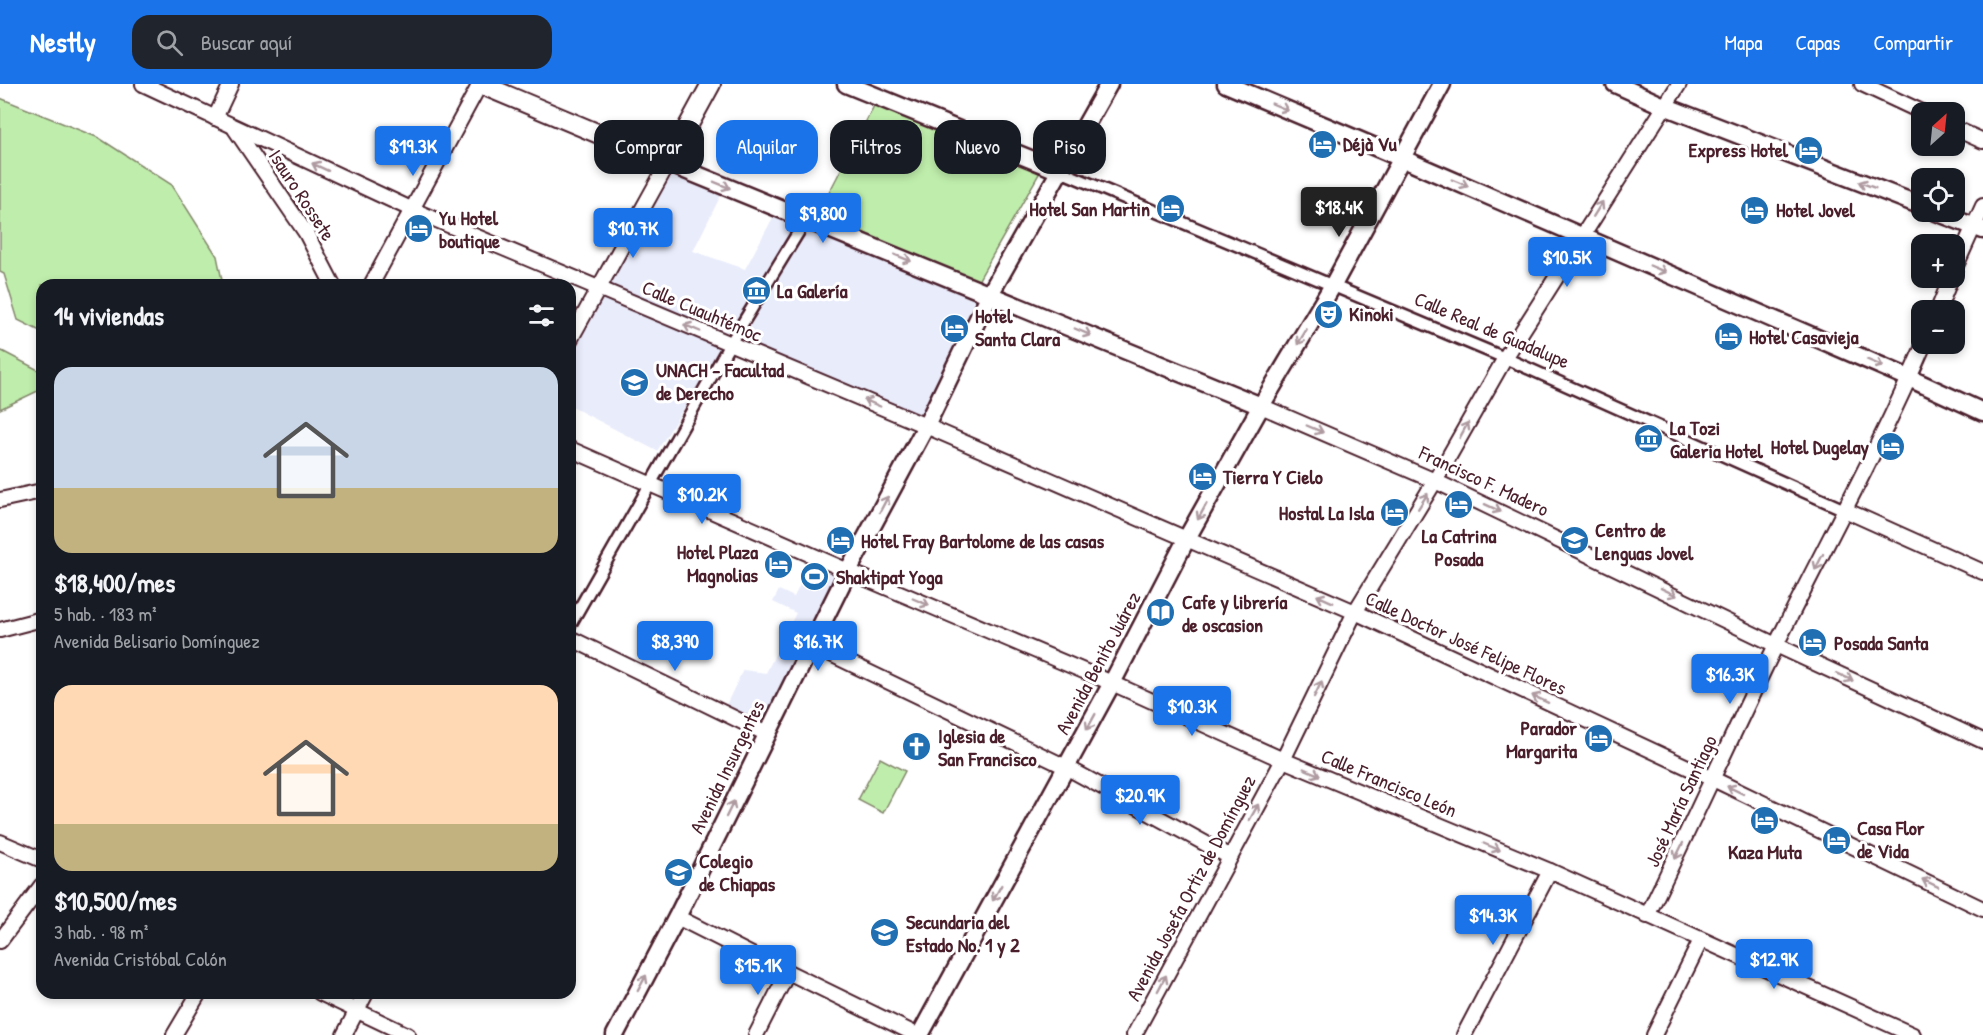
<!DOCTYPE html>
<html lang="es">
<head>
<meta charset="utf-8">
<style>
  :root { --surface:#171b24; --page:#20242c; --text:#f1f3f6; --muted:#9ea1a6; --accent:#1a73e8 }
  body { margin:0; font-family:"Patrick Hand",sans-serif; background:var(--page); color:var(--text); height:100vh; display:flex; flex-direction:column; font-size:22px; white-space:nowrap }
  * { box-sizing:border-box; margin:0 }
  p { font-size:20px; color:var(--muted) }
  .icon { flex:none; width:33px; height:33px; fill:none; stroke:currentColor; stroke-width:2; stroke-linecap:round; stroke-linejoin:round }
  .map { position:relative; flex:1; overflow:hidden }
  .side { position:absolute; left:36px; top:195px; width:540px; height:720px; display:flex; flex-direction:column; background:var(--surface); border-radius:18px; box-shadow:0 3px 9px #0003 }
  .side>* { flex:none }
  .banner { position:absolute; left:594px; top:36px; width:570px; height:54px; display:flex; gap:12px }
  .needle { width:39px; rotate:27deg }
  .fabs { position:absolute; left:1911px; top:18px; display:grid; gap:12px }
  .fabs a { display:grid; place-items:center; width:54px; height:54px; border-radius:12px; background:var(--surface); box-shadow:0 3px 9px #0003; font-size:30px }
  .price { position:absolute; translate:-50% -51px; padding:0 14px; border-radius:6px; background:var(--accent); color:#fff; font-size:20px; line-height:39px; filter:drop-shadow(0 2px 3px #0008) }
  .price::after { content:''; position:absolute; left:50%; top:36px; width:18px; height:14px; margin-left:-9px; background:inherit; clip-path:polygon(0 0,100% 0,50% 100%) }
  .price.on { background:#222; color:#fff }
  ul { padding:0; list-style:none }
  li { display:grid; align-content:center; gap:12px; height:318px; padding:0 18px }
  li span { display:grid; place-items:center; height:186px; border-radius:18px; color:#555 }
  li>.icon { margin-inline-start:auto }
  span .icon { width:108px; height:108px; fill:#fffc; stroke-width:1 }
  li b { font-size:26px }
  h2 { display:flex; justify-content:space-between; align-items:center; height:72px; padding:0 18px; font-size:26px }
  .pill { padding:0 21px; border-radius:18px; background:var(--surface); box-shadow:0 3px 9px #0003; font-size:21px; line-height:54px }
  .pill.on { background:var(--accent); color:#fff }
  header { display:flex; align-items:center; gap:36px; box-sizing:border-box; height:84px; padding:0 30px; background:var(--accent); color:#fff }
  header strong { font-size:28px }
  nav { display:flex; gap:33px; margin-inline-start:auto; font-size:21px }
  .search { width:420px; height:54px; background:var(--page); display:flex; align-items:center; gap:15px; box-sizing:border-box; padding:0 21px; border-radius:18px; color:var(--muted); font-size:22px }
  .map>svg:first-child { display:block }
  .built { fill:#e9ecfb }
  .green { fill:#bfeeac; stroke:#84866c; stroke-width:1.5 }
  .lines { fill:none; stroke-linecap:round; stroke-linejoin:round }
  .pedestrian-casing { stroke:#4a1f2b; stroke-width:15 }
  .minor-casing { stroke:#4a1f2b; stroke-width:18 }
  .tertiary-casing { stroke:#4a1f2b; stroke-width:21 }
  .secondary-casing { stroke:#4a1f2b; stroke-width:22 }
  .pedestrian { stroke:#fff; stroke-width:10 }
  .minor { stroke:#fff; stroke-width:14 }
  .tertiary { stroke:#fff; stroke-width:16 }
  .secondary { stroke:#fff; stroke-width:18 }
  .oneway { stroke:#ae9aa0 }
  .labels { text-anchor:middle; stroke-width:6; stroke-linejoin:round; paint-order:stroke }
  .poi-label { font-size:20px; font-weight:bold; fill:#4a1f2b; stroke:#fff; text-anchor:start }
  .street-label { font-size:20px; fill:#4a1f2b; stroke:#fff }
</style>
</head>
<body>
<header>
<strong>Nestly</strong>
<div class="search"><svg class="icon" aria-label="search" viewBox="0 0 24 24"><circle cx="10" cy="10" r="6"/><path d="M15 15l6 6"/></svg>Buscar aquí</div>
<nav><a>Mapa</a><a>Capas</a><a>Compartir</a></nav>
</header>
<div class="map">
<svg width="1983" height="951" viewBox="0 0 1983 951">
  <rect width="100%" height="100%" fill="#fff"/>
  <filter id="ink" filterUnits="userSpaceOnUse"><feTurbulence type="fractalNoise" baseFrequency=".0167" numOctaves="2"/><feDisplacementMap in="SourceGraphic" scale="12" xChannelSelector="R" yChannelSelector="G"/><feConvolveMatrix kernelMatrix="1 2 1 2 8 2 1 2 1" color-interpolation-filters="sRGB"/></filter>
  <g filter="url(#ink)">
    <g class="built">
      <polygon points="670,84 724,105 693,167 745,185 775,130 796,140 764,194 728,248 606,201"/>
      <polygon points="805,134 979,213 919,335 743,257"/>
      <polygon points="604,211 722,263 657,367 570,322 570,274"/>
      <polygon points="811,478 838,491 765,643 725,623 743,586 766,589 796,529 773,518 779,506 794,513"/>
    </g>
    <g class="green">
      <polygon points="0,14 99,54 172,101 217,172 223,201 42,201 42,248 18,236 4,190 0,188"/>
      <polygon points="876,18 1040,88 978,197 818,130"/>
      <polygon points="2,267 42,288 42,305 0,325 0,268"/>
      <polygon points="880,674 905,687 883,729 858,716"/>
    </g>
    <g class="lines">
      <defs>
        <g id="pedestrian">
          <polyline points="1060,87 1505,274 1845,426"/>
          <polyline points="570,541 730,260 807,134"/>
        </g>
        <g id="minor">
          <polyline points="143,0 413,126 926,342 1355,528 1713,695 1983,825"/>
          <polyline points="1862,0 1922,28"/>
          <polyline points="215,34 231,0"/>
          <polyline points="1954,44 1983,57"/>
          <polyline points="235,45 306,149 333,201"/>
          <polyline points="1954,186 1983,122"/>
          <polyline points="371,201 480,0"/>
          <polyline points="1938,226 1951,194"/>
          <polyline points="570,256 668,79"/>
          <polyline points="1261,322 1435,397 1776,561 1983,657"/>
          <polyline points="570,365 848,487 1112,599 1283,676 1550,787 1913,951"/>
          <polyline points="0,416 42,407"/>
          <polyline points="1845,426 1983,488"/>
          <polyline points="0,546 42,535"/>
          <polyline points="570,554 767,650"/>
          <polyline points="812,561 1066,683 1230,773"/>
          <polyline points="0,758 42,776"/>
          <path d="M1647 832C1691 742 1732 651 1776 561 1825 461 1880 363 1924 260"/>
          <polyline points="677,833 776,883 788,888 917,951"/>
          <polyline points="0,857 42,801"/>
          <polyline points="320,909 408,951"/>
          <polyline points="174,951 199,909"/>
          <polyline points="344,951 366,909"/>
          <polyline points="756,951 788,888"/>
          <polyline points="1134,951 1283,676 1355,528 1435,397 1505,274 1679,0"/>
          <polyline points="1464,951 1550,787"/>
          <polyline points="1654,951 1701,856"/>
        </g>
        <g id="tertiary">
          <polyline points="846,0 1060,87"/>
          <polyline points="1226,0 1401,74 1909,294 1983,328"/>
          <polyline points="1615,0 1664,22 1922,122"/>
          <polyline points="668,79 1261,322"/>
          <polyline points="1936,128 1983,146"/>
          <polyline points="615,951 677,833 848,487 926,342 990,210 1109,0"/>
          <polyline points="920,951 1112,599 1187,454 1261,322 1333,201 1442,0"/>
        </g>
        <polyline id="secondary" points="480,0 668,79 711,0"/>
      </defs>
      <use href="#pedestrian" class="pedestrian-casing"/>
      <use href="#minor" class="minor-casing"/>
      <use href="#tertiary" class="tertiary-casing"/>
      <use href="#secondary" class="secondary-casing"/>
      <use href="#pedestrian" class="pedestrian"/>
      <use href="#minor" class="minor"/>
      <use href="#tertiary" class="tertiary"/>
      <use href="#secondary" class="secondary"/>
    </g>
    <defs><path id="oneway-shaft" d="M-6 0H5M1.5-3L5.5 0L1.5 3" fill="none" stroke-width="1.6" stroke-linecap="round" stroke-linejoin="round" transform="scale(1.5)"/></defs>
    <g class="oneway">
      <use href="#oneway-shaft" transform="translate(1280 23) rotate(23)"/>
      <use href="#oneway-shaft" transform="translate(320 83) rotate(-155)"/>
      <use href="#oneway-shaft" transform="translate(1460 99) rotate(23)"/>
      <use href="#oneway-shaft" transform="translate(722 101) rotate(22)"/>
      <use href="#oneway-shaft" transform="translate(1867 101) rotate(-159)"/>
      <use href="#oneway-shaft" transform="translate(1598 125) rotate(-58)"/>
      <use href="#oneway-shaft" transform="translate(903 174) rotate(22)"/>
      <use href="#oneway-shaft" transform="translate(1658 185) rotate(23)"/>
      <use href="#oneway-shaft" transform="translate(692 244) rotate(-157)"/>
      <use href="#oneway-shaft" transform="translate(1083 248) rotate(23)"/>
      <use href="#oneway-shaft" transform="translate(1302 253) rotate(121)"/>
      <use href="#oneway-shaft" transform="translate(1875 279) rotate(23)"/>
      <use href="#oneway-shaft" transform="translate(872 319) rotate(-157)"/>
      <use href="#oneway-shaft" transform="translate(1315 345) rotate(23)"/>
      <use href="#oneway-shaft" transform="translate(1464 346) rotate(-61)"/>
      <use href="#oneway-shaft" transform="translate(1423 417) rotate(-58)"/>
      <use href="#oneway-shaft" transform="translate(884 420) rotate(-62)"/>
      <use href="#oneway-shaft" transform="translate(1493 424) rotate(25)"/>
      <use href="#oneway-shaft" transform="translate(1202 428) rotate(119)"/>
      <use href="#oneway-shaft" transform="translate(1819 478) rotate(117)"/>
      <use href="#oneway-shaft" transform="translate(1669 508) rotate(26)"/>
      <use href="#oneway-shaft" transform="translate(1325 515) rotate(-156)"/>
      <use href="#oneway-shaft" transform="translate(921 518) rotate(23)"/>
      <use href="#oneway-shaft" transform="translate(1845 593) rotate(25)"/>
      <use href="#oneway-shaft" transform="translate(1318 605) rotate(-64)"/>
      <use href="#oneway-shaft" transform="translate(1540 615) rotate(-155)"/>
      <use href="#oneway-shaft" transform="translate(1091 638) rotate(119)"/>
      <use href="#oneway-shaft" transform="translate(1312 688) rotate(23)"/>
      <use href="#oneway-shaft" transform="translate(1735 706) rotate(-154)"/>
      <use href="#oneway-shaft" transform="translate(730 725) rotate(-64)"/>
      <use href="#oneway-shaft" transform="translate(1254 728) rotate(-61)"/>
      <use href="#oneway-shaft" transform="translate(1492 763) rotate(23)"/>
      <use href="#oneway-shaft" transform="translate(1679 767) rotate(116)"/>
      <use href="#oneway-shaft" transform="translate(1930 799) rotate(-154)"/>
      <use href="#oneway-shaft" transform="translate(997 809) rotate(119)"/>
      <use href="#oneway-shaft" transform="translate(642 899) rotate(-62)"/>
      <use href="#oneway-shaft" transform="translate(1162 899) rotate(-62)"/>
    </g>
  </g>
  <defs>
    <symbol id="hotel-disc" viewBox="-11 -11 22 22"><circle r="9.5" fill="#1f6fb2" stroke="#fff"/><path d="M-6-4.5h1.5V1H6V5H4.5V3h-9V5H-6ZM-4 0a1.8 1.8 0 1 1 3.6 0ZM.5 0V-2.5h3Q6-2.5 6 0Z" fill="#fff"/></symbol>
    <symbol id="museum-disc" viewBox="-11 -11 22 22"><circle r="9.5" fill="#1f6fb2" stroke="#fff"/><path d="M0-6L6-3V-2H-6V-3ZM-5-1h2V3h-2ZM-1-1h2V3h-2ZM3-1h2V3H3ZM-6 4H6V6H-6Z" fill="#fff"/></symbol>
    <symbol id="theatre-disc" viewBox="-11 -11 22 22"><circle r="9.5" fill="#1f6fb2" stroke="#fff"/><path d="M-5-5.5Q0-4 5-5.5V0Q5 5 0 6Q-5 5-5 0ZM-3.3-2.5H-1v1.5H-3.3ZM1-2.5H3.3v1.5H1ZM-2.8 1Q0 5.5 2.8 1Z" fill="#fff"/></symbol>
    <symbol id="university-disc" viewBox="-11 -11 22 22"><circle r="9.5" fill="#1f6fb2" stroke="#fff"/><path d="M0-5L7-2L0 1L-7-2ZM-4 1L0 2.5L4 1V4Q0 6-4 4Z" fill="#fff"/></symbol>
    <symbol id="school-disc" viewBox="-11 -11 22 22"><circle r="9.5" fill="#1f6fb2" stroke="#fff"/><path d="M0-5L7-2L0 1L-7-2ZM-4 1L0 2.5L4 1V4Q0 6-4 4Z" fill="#fff"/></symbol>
    <symbol id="stadium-disc" viewBox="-11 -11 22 22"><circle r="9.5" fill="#1f6fb2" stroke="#fff"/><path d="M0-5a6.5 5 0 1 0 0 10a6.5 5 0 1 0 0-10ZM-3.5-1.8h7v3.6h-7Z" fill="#fff"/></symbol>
    <symbol id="library-disc" viewBox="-11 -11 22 22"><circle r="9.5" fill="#1f6fb2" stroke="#fff"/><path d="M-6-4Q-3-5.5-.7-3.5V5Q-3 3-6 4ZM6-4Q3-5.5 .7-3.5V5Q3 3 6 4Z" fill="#fff"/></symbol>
    <symbol id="church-disc" viewBox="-11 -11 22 22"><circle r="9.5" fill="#1f6fb2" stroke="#fff"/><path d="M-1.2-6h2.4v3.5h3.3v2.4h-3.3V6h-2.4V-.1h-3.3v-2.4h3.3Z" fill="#fff"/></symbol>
  </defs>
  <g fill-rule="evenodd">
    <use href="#hotel-disc" x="1306" y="44" width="33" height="33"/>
    <use href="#hotel-disc" x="1792" y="50" width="33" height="33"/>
    <use href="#hotel-disc" x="1154" y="108" width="33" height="33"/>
    <use href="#hotel-disc" x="1738" y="110" width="33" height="33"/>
    <use href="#hotel-disc" x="402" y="128" width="33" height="33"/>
    <use href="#museum-disc" x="740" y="190" width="33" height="33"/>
    <use href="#theatre-disc" x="1312" y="214" width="33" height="33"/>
    <use href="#hotel-disc" x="938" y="228" width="33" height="33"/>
    <use href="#hotel-disc" x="1712" y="236" width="33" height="33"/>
    <use href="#university-disc" x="618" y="282" width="33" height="33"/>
    <use href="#museum-disc" x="1632" y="338" width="33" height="33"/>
    <use href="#hotel-disc" x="1874" y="346" width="33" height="33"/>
    <use href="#hotel-disc" x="1186" y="376" width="33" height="33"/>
    <use href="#hotel-disc" x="1442" y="404" width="33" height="33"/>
    <use href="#hotel-disc" x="1378" y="412" width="33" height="33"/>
    <use href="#hotel-disc" x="824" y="440" width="33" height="33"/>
    <use href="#school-disc" x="1558" y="440" width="33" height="33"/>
    <use href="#hotel-disc" x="762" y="464" width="33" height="33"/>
    <use href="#stadium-disc" x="798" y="476" width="33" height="33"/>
    <use href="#library-disc" x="1144" y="512" width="33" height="33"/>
    <use href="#hotel-disc" x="1796" y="542" width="33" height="33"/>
    <use href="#hotel-disc" x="1582" y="638" width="33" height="33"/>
    <use href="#church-disc" x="900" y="646" width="33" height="33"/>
    <use href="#hotel-disc" x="1748" y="720" width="33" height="33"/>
    <use href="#hotel-disc" x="1820" y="740" width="33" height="33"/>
    <use href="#school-disc" x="662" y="772" width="33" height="33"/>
    <use href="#school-disc" x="868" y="832" width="33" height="33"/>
  </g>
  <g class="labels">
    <g class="poi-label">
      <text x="1343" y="67">Déjà Vu</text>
      <text x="1788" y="73" text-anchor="end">Express Hotel</text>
      <text x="1150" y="132" text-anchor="end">Hotel San Martin</text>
      <text x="1776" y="133">Hotel Jovel</text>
      <text x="439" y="141">Yu Hotel<tspan x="439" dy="23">boutique</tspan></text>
      <text x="777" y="214">La Galería</text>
      <text x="1349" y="237">Kinoki</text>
      <text x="975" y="239">Hotel<tspan x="975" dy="23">Santa Clara</tspan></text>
      <text x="1749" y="260">Hotel Casavieja</text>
      <text x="656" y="293">UNACH - Facultad<tspan x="656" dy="23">de Derecho</tspan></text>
      <text x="1670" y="351">La Tozi<tspan x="1670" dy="23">Galeria Hotel</tspan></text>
      <text x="1869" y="370" text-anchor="end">Hotel Dugelay</text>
      <text x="1223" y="400">Tierra Y Cielo</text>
      <text x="1374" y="436" text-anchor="end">Hostal La Isla</text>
      <text x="1595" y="453">Centro de<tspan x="1595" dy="23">Lenguas Jovel</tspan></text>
      <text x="1459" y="459" text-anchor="middle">La Catrina<tspan x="1459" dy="23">Posada</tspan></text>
      <text x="861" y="464">Hotel Fray Bartolome de las casas</text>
      <text x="758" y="475" text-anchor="end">Hotel Plaza<tspan x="758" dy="23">Magnolias</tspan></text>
      <text x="836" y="500">Shaktipat Yoga</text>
      <text x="1182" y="525">Cafe y librería<tspan x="1182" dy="23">de oscasion</tspan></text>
      <text x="1834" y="566">Posada Santa</text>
      <text x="1577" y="651" text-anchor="end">Parador<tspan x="1577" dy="23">Margarita</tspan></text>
      <text x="938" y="659">Iglesia de<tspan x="938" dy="23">San Francisco</tspan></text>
      <text x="1857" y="751">Casa Flor<tspan x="1857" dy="23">de Vida</tspan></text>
      <text x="1765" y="775" text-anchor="middle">Kaza Muta</text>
      <text x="699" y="784">Colegio<tspan x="699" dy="23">de Chiapas</tspan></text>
      <text x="906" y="845">Secundaria del<tspan x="906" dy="23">Estado No. 1 y 2</tspan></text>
    </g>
    <g class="street-label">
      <text transform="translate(302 111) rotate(57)" y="7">Isauro Rossete</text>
      <text transform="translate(702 227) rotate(23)" y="7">Calle Cuauhtémoc</text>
      <text transform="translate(1492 246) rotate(23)" y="7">Calle Real de Guadalupe</text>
      <text transform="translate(1484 397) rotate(25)" y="7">Francisco F. Madero</text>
      <text transform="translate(1466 559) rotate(25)" y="7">Calle Doctor José Felipe Flores</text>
      <text transform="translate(1098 579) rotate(-62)" y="7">Avenida Benito Juárez</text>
      <text transform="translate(727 683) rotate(-64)" y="7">Avenida Insurgentes</text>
      <text transform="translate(1389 699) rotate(23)" y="7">Calle Francisco León</text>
      <text transform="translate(1681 717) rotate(-65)" y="7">José María Santiago</text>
      <text transform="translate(1191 804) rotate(-62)" y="7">Avenida Josefa Ortiz de Domínguez</text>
    </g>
  </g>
</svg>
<div class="fabs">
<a><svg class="needle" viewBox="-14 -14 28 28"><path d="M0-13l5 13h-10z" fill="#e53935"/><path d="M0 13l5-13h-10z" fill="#9ea1a6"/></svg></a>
<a><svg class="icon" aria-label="locate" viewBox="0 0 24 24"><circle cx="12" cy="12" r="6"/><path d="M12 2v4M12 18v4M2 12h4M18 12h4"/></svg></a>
<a>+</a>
<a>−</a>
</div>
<b class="price" style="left:413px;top:93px">$19.3K</b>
<b class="price on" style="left:1339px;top:154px">$18.4K</b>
<b class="price" style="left:823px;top:160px">$9,800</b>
<b class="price" style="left:633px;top:175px">$10.7K</b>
<b class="price" style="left:1567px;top:204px">$10.5K</b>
<b class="price" style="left:702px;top:441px">$10.2K</b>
<b class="price" style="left:675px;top:588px">$8,390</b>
<b class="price" style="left:818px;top:588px">$16.7K</b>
<b class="price" style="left:1730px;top:621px">$16.3K</b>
<b class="price" style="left:1192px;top:653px">$10.3K</b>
<b class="price" style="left:1140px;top:742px">$20.9K</b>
<b class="price" style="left:1493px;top:862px">$14.3K</b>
<b class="price" style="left:1774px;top:906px">$12.9K</b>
<b class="price" style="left:758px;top:912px">$15.1K</b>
<div class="banner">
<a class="pill">Comprar</a>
<a class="pill on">Alquilar</a>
<a class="pill">Filtros</a>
<a class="pill">Nuevo</a>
<a class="pill">Piso</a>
</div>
<section class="side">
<h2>14 viviendas<svg class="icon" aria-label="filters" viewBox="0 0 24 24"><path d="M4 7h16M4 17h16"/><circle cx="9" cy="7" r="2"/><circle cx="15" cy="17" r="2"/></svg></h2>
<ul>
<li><span style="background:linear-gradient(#c9d6e8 65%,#c2b280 0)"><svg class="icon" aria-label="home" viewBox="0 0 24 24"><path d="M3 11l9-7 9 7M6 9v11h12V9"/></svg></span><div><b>$18,400/mes</b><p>5 hab. · 183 m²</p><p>Avenida Belisario Domínguez</p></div></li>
<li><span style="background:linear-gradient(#ffd9b3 75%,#c2b280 0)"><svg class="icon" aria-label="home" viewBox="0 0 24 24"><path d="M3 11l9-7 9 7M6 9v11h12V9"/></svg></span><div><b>$10,500/mes</b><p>3 hab. · 98 m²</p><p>Avenida Cristóbal Colón</p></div></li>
</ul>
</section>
</div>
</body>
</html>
